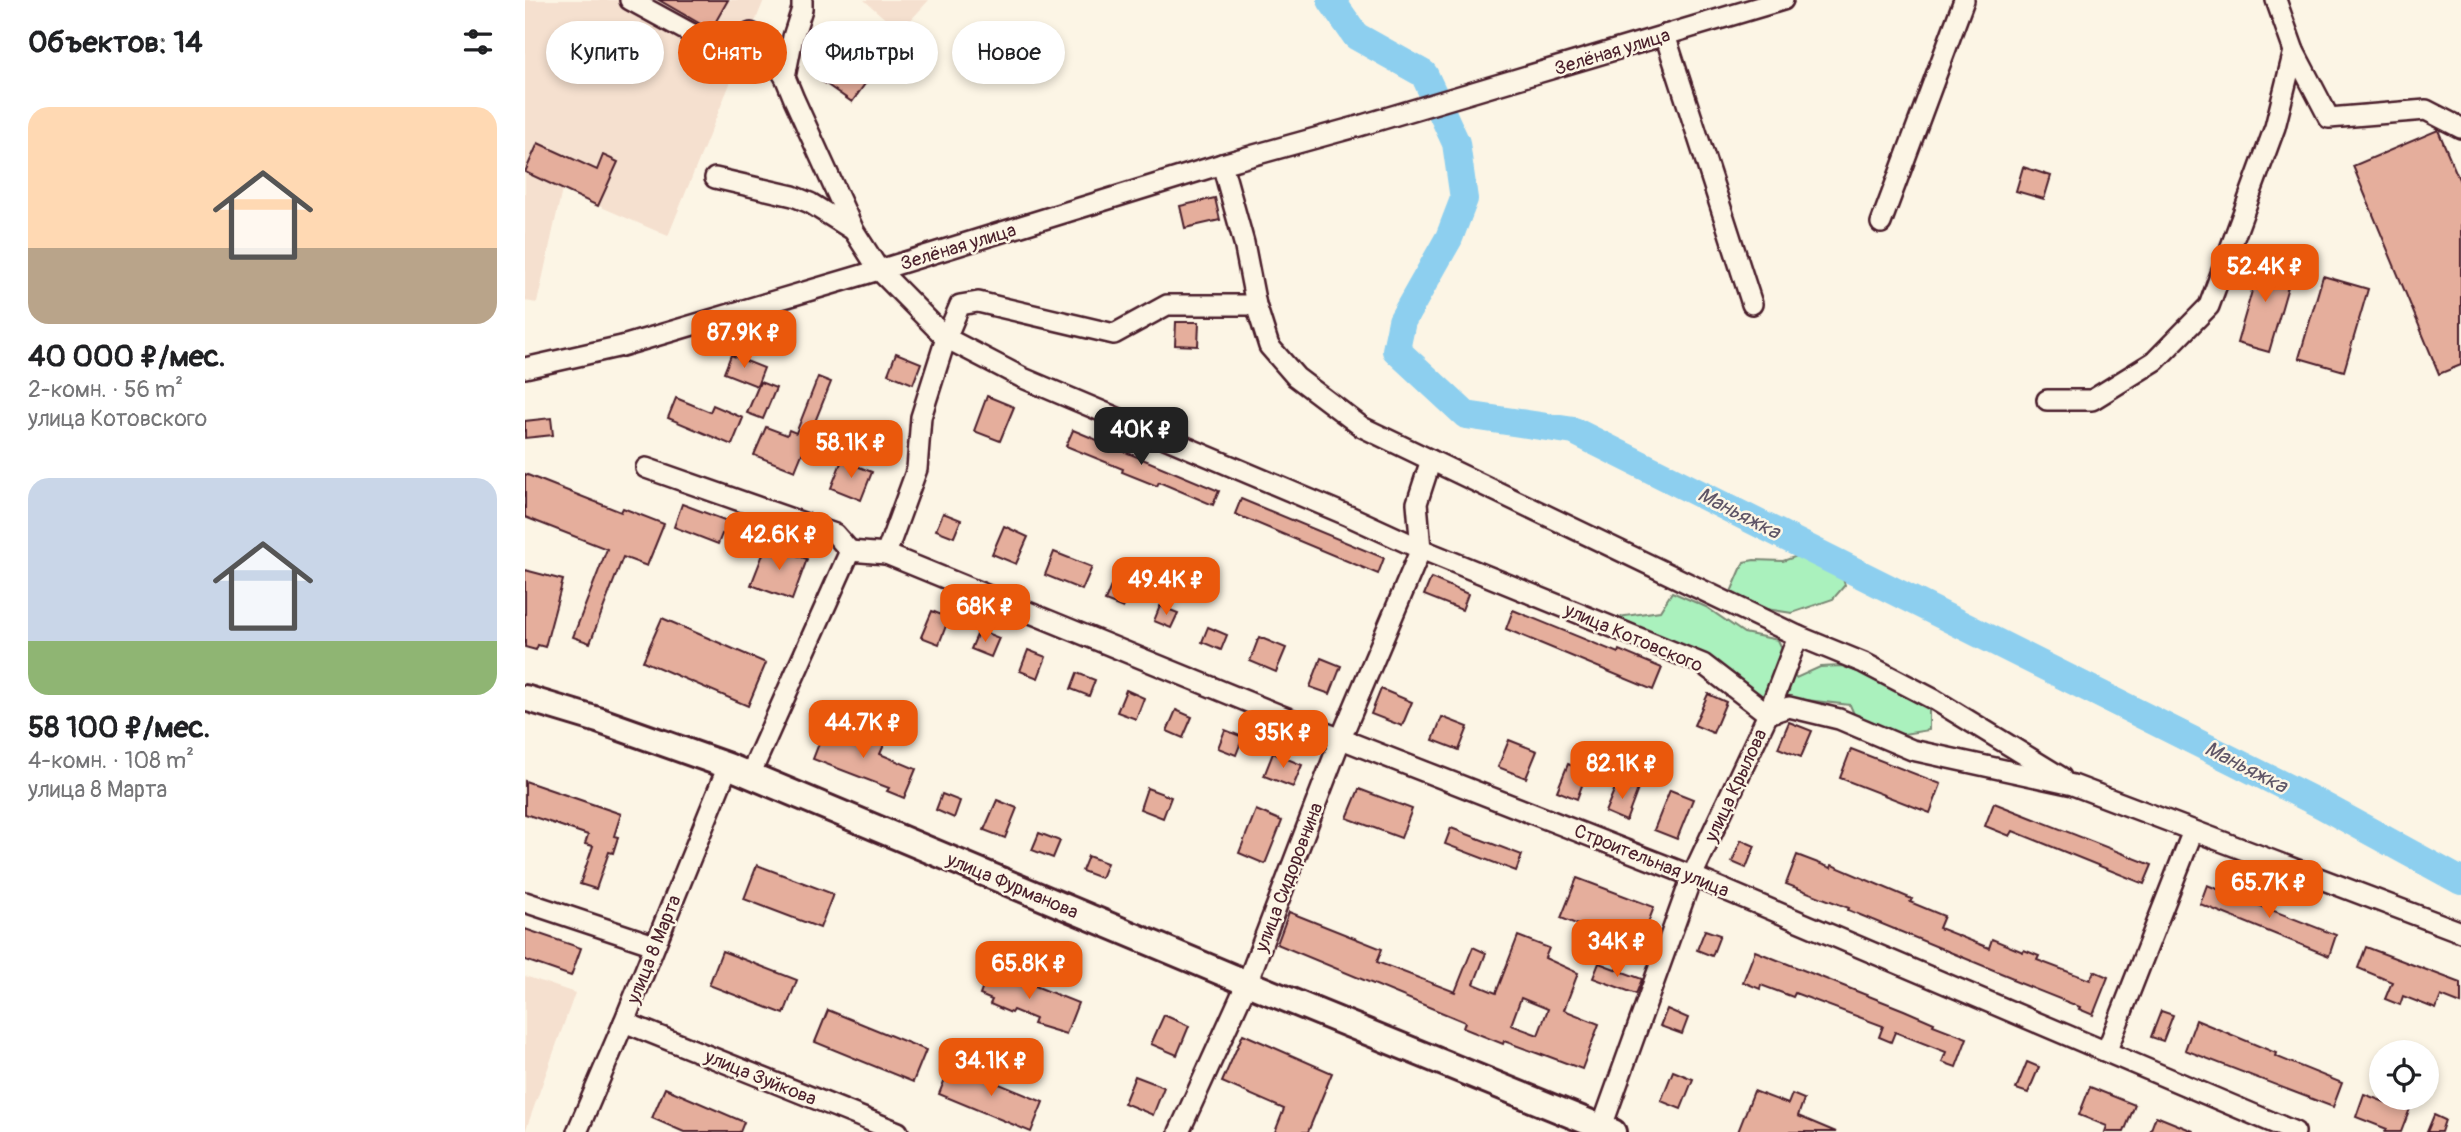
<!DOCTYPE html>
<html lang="ru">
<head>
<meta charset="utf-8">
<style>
  :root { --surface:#fff; --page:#f2f2f2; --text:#202124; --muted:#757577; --accent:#ea580c }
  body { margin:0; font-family:Pangolin,sans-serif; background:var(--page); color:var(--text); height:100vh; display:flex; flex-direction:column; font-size:26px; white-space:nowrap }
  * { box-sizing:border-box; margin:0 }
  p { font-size:23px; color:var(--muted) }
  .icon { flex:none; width:38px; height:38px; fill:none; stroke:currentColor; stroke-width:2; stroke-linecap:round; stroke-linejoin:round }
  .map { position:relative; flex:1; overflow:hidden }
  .details { display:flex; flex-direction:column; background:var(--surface); width:525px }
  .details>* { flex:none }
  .guide { position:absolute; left:21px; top:21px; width:665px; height:63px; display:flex; gap:14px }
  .controls { position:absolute; left:1844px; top:1040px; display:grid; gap:14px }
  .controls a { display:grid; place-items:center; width:70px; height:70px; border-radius:50%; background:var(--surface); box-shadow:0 4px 10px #0003; font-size:35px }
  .price { position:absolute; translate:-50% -60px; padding:0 16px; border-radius:14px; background:var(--accent); color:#fff; font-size:23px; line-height:46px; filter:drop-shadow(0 2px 4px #0008) }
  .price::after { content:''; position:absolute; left:50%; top:42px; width:21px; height:16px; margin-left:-10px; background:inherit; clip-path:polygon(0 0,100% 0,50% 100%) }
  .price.on { background:#222; color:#fff }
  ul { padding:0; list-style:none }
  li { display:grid; align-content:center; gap:14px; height:371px; padding:0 28px }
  li span { display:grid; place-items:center; height:217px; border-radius:21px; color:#555 }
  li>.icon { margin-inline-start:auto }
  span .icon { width:126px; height:126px; fill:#fffc; stroke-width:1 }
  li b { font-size:30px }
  h2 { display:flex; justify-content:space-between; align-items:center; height:84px; padding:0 28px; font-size:30px }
  .pill { padding:0 24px; border-radius:32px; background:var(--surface); box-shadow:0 4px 10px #0003; font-size:24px; line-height:63px }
  .pill.on { background:var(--accent); color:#fff }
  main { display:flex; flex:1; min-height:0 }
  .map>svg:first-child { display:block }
  .built { fill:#f5e0cf }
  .green { fill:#aaf1bd; stroke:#7a8874; stroke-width:2 }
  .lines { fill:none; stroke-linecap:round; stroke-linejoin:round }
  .river { stroke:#8dcfef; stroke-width:28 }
  .building { fill:#e5ae9c; stroke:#4a1f2b; stroke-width:2; fill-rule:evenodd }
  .minor-casing { stroke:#4a1f2b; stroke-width:24 }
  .major-casing { stroke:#4a1f2b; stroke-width:30 }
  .minor { stroke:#fcf5e5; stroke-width:19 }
  .major { stroke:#fcf5e5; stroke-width:24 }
  .labels { text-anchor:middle; stroke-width:5; stroke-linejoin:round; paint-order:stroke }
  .street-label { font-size:19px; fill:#4a1f2b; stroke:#fcf5e5 }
  .water-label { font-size:21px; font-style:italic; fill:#5e5466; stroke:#fcf5e5 }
</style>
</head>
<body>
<main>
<section class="details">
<h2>Объектов: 14<svg class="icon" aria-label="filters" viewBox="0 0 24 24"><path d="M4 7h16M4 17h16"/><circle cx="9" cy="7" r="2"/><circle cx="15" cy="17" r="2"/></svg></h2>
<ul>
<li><span style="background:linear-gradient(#ffd9b3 65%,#b9a48a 0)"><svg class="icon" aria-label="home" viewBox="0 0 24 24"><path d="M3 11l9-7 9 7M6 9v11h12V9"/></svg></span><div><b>40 000 ₽/мес.</b><p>2-комн. · 56 m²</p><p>улица Котовского</p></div></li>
<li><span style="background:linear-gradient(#c9d6e8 75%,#8fb573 0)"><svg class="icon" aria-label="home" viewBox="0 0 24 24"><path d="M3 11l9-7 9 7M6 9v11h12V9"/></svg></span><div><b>58 100 ₽/мес.</b><p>4-комн. · 108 m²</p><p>улица 8 Марта</p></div></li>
</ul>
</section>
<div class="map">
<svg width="1936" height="1132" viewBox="0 0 1936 1132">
  <rect width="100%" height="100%" fill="#fcf5e5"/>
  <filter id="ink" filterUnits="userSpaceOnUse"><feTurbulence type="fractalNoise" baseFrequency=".0143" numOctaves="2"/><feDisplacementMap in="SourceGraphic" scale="14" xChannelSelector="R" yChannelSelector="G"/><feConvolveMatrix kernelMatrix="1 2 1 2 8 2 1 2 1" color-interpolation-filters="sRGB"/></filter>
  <g filter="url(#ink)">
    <g class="built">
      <polygon points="0,0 239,0 143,236 37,190 12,303 0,301"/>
      <polygon points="339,0 404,0 375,32"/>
      <polygon points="0,976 50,993 0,1132"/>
    </g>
    <g class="green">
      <polygon points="1281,553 1315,571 1320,585 1308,599 1267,613 1241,609 1206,592 1219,562 1229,560 1258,561"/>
      <polygon points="1147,592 1181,607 1219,633 1253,640 1271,678 1295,667 1317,666 1376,688 1404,709 1404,730 1366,736 1332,721 1325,705 1235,695 1206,672 1093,617 1135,611"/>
    </g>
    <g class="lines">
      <polyline class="river" points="806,0 831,36 899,74 931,143 939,199 924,238 877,321 871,350 941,415 1049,431 1795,804 1936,881"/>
    </g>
    <g class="building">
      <polygon points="134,0 203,0 186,30"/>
      <polygon points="316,41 352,67 327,102 291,77"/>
      <polygon points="1913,130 1936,184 1936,365 1914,374 1828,166"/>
      <polygon points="13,143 72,170 78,155 93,162 73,206 0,172"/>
      <polygon points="1498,167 1526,176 1519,199 1491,191"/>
      <polygon points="690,198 695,220 660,228 655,206"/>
      <polygon points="1737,256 1769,266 1744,352 1712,343"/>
      <polygon points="1798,276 1843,289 1819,371 1774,358"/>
      <polygon points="651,322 674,322 673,346 650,345"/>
      <polygon points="371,353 396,363 388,384 363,374"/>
      <polygon points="206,355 239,368 232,386 199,373"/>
      <polygon points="293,377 306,382 270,471 229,455 241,427 262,435 264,430 271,433"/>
      <polygon points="235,382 251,388 238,419 222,413"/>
      <polygon points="462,396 489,407 475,441 449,431"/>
      <polygon points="151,398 185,412 188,405 218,418 207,445 143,418"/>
      <polygon points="26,418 28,435 0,438 0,421"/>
      <polygon points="548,430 694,491 688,505 634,482 632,486 597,472 598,469 541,446"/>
      <polygon points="317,460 347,472 336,500 306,488"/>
      <polygon points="0,474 96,512 98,508 139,524 122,566 98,557 65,643 48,637 82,549 0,517"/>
      <polygon points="716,499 859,558 853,574 710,514"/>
      <polygon points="157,504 213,525 208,538 197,534 193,544 149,527"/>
      <polygon points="418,513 436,520 429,537 411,530"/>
      <polygon points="479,526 503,537 491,564 467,554"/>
      <polygon points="242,544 282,559 267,600 226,585"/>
      <polygon points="529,552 567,567 557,590 520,575"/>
      <polygon points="0,570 38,580 20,647 13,645 11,650 0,647"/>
      <polygon points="906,578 943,594 937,610 899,595"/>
      <polygon points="586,586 605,594 598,608 580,601"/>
      <polygon points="635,606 653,613 646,628 629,621"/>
      <polygon points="988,610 1093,653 1094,650 1137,668 1128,690 981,629"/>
      <polygon points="407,611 424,618 414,644 396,637"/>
      <polygon points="137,618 241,663 223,706 118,661"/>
      <polygon points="683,627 702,635 696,650 677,642"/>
      <polygon points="454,630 474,638 466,657 446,649"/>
      <polygon points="734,637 761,648 751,672 725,661"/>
      <polygon points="503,650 521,657 513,678 495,671"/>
      <polygon points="796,658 816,666 805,694 785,687"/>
      <polygon points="552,673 570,680 564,696 546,689"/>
      <polygon points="856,689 887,702 877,726 846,714"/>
      <polygon points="601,690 619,698 611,719 592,712"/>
      <polygon points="1183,694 1201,702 1188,733 1169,725"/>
      <polygon points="651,710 667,717 658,738 642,731"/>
      <polygon points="917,717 943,727 934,750 908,740"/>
      <polygon points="1264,722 1287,731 1276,757 1253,748"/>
      <polygon points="302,723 359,745 355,754 391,769 379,798 362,791 364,788 288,759"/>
      <polygon points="700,730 718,737 711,755 693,748"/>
      <polygon points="984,740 1012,751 1001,778 973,767"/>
      <polygon points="1326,749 1416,784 1405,813 1315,778"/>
      <polygon points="748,753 777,765 768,787 739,776"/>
      <polygon points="1043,764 1062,772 1052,799 1032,791"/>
      <polygon points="0,781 96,814 89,836 93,837 88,853 84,852 71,889 55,884 68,846 60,844 63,835 0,814"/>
      <polygon points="1093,781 1113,789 1101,821 1080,812"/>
      <polygon points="622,788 646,797 638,818 615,809"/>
      <polygon points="834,789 887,809 876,838 822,818"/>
      <polygon points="1145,790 1168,799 1152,839 1129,830"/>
      <polygon points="417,794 435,801 429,818 411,810"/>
      <polygon points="472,800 492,808 480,838 459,830"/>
      <polygon points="1469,803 1627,865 1619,884 1488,831 1485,836 1460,826"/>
      <polygon points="731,810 757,821 740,864 714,853"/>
      <polygon points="926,828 997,855 991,871 920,844"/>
      <polygon points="514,833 535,841 528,858 507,850"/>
      <polygon points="1216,840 1230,846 1221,868 1207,862"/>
      <polygon points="1272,855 1306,868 1307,865 1387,899 1385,902 1419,916 1414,928 1464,948 1467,939 1498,952 1499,950 1514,956 1512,960 1565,980 1569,971 1583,977 1568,1015 1554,1009 1555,1007 1487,980 1488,978 1323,910 1324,908 1261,884"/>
      <polygon points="563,856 582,863 576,878 557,871"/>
      <polygon points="232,865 308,894 295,928 219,899"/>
      <polygon points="1052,878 1129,907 1120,931 1130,934 1123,953 1036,918"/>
      <polygon points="1682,885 1811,935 1804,956 1675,904"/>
      <path d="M764 912 857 949 852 962 930 992 948 947 961 953 949 984 971 993 993 936 1024 948 1020 958 1053 973 1039 1010 1074 1024 1057 1069 1017 1054V1055L979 1041 978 1044 938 1028 940 1022 752 944ZM996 998 1023 1009 1013 1035 986 1025Z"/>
      <polygon points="0,929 56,948 46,976 0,960"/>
      <polygon points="1180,930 1195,935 1187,956 1172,950"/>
      <polygon points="1841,947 1936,983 1936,1004 1916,996 1911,1009 1878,996 1875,1005 1860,999 1867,982 1833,968"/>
      <polygon points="197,951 272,980 259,1014 184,985"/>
      <polygon points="1230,951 1379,1010 1409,1023 1408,1025 1442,1038 1431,1067 1417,1062 1421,1052 1370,1032 1366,1042 1354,1037 1358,1026 1270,993 1268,997 1236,985 1235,989 1218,982"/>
      <polygon points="1074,963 1117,979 1111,994 1068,978"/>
      <polygon points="465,968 553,1003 541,1034 508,1024 510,1019 488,1010 486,1013 465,1004 467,1000 455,995"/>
      <polygon points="1142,1009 1163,1018 1157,1034 1135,1026"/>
      <polygon points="303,1010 401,1050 388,1082 290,1042"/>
      <polygon points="1636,1011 1648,1015 1638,1041 1626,1037"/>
      <polygon points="639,1015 664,1026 652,1055 626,1044"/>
      <polygon points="1671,1020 1751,1053 1750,1056 1817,1083 1808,1107 1660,1050"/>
      <polygon points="718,1034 807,1073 783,1132 750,1132 759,1109 697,1082"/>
      <polygon points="1502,1062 1514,1067 1503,1093 1491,1089"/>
      <polygon points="426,1064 518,1102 506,1132 414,1094"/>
      <polygon points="1148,1071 1168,1079 1156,1109 1136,1101"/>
      <polygon points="610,1076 639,1087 628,1115 599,1103"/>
      <polygon points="1565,1087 1610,1105 1599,1132 1580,1132 1582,1126 1554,1115"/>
      <polygon points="140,1088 219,1122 215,1132 159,1132 127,1118"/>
      <polygon points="1229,1091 1263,1104 1267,1094 1279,1099 1273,1116 1311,1132 1213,1132"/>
      <polygon points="1839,1094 1870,1106 1872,1101 1886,1106 1876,1132 1860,1132 1862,1129 1831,1117"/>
      <polygon points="1909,1115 1920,1120 1916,1132 1902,1132"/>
      <polygon points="1631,1116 1668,1131 1668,1132 1625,1132"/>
    </g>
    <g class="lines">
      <defs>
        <g id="minor">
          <polyline points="105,0 193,48 226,33 235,38 260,77"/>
          <polyline points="277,0 277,9 268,37 260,77 269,99 329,231 354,270 421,338 498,378 824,516 896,549 1178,664 1243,714 1264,707 1314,719 1387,750 1548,785 1936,932"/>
          <polyline points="1751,0 1769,51 1804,118 1901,110 1936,128"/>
          <polyline points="1140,35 1227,304"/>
          <polyline points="697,164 719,243 731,305 744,346 771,377 837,427 1273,636 1339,663 1410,700 1536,777"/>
          <polyline points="190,178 268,196 285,203 328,230"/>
          <polyline points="1356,223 1439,0"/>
          <polyline points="0,368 97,346 354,270 697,164 834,126 1258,0"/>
          <polyline points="1522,400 1567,400 1630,361 1684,306 1750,127 1769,51"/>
          <polyline points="121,468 310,534 325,551"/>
          <polyline points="325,551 361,554 755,715 1167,876 1770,1132"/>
          <polyline points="361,554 392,469 396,417 421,338 435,305 453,302 589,334 642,305 731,305"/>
          <polyline points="225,775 325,551"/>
          <polyline points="0,902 129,945"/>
          <polyline points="99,1022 373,1132"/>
          <polyline points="1582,1050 1668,831"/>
          <polyline points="52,1132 99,1022 203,766"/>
          <polyline points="654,1132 722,983 816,738 896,549 892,503 906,460"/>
          <polyline points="1075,1132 1167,876 1243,714 1273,636"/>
        </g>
        <polyline id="major" points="0,698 73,720 203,766 722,983 1088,1132"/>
      </defs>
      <use href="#minor" class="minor-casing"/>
      <use href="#major" class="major-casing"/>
      <use href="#minor" class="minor"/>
      <use href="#major" class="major"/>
    </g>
  </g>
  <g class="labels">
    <g class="street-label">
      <text transform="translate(1087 51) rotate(-17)" y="7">Зелёная улица</text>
      <text transform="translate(433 246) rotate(-17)" y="7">Зелёная улица</text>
      <text transform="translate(1109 637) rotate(23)" y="7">улица Котовского</text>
      <text transform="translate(1210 785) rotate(-65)" y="7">улица Крылова</text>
      <text transform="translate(1127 860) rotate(22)" y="7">Строительная улица</text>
      <text transform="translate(763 877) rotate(-69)" y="7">улица Сидоровнина</text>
      <text transform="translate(488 885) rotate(23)" y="7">улица Фурманова</text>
      <text transform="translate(128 949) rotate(-68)" y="7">улица 8 Марта</text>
      <text transform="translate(236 1077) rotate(22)" y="7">улица Зуйкова</text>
    </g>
    <g class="water-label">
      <text transform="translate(1214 513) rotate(27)" y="7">Маньяжка</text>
      <text transform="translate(1721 767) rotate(27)" y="7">Маньяжка</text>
    </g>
  </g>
</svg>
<div class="controls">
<a><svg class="icon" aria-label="locate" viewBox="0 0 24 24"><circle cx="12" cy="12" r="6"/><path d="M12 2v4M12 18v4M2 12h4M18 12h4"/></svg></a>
</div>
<b class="price" style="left:1740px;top:304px">52.4K ₽</b>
<b class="price" style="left:219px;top:370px">87.9K ₽</b>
<b class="price on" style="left:616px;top:467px">40K ₽</b>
<b class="price" style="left:326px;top:480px">58.1K ₽</b>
<b class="price" style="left:254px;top:572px">42.6K ₽</b>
<b class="price" style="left:641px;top:617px">49.4K ₽</b>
<b class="price" style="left:460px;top:644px">68K ₽</b>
<b class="price" style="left:338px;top:760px">44.7K ₽</b>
<b class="price" style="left:758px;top:770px">35K ₽</b>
<b class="price" style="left:1097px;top:801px">82.1K ₽</b>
<b class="price" style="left:1744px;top:920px">65.7K ₽</b>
<b class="price" style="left:1092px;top:979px">34K ₽</b>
<b class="price" style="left:504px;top:1001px">65.8K ₽</b>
<b class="price" style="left:466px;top:1098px">34.1K ₽</b>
<div class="guide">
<a class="pill">Купить</a>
<a class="pill on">Снять</a>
<a class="pill">Фильтры</a>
<a class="pill">Новое</a>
</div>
</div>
</main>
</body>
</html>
